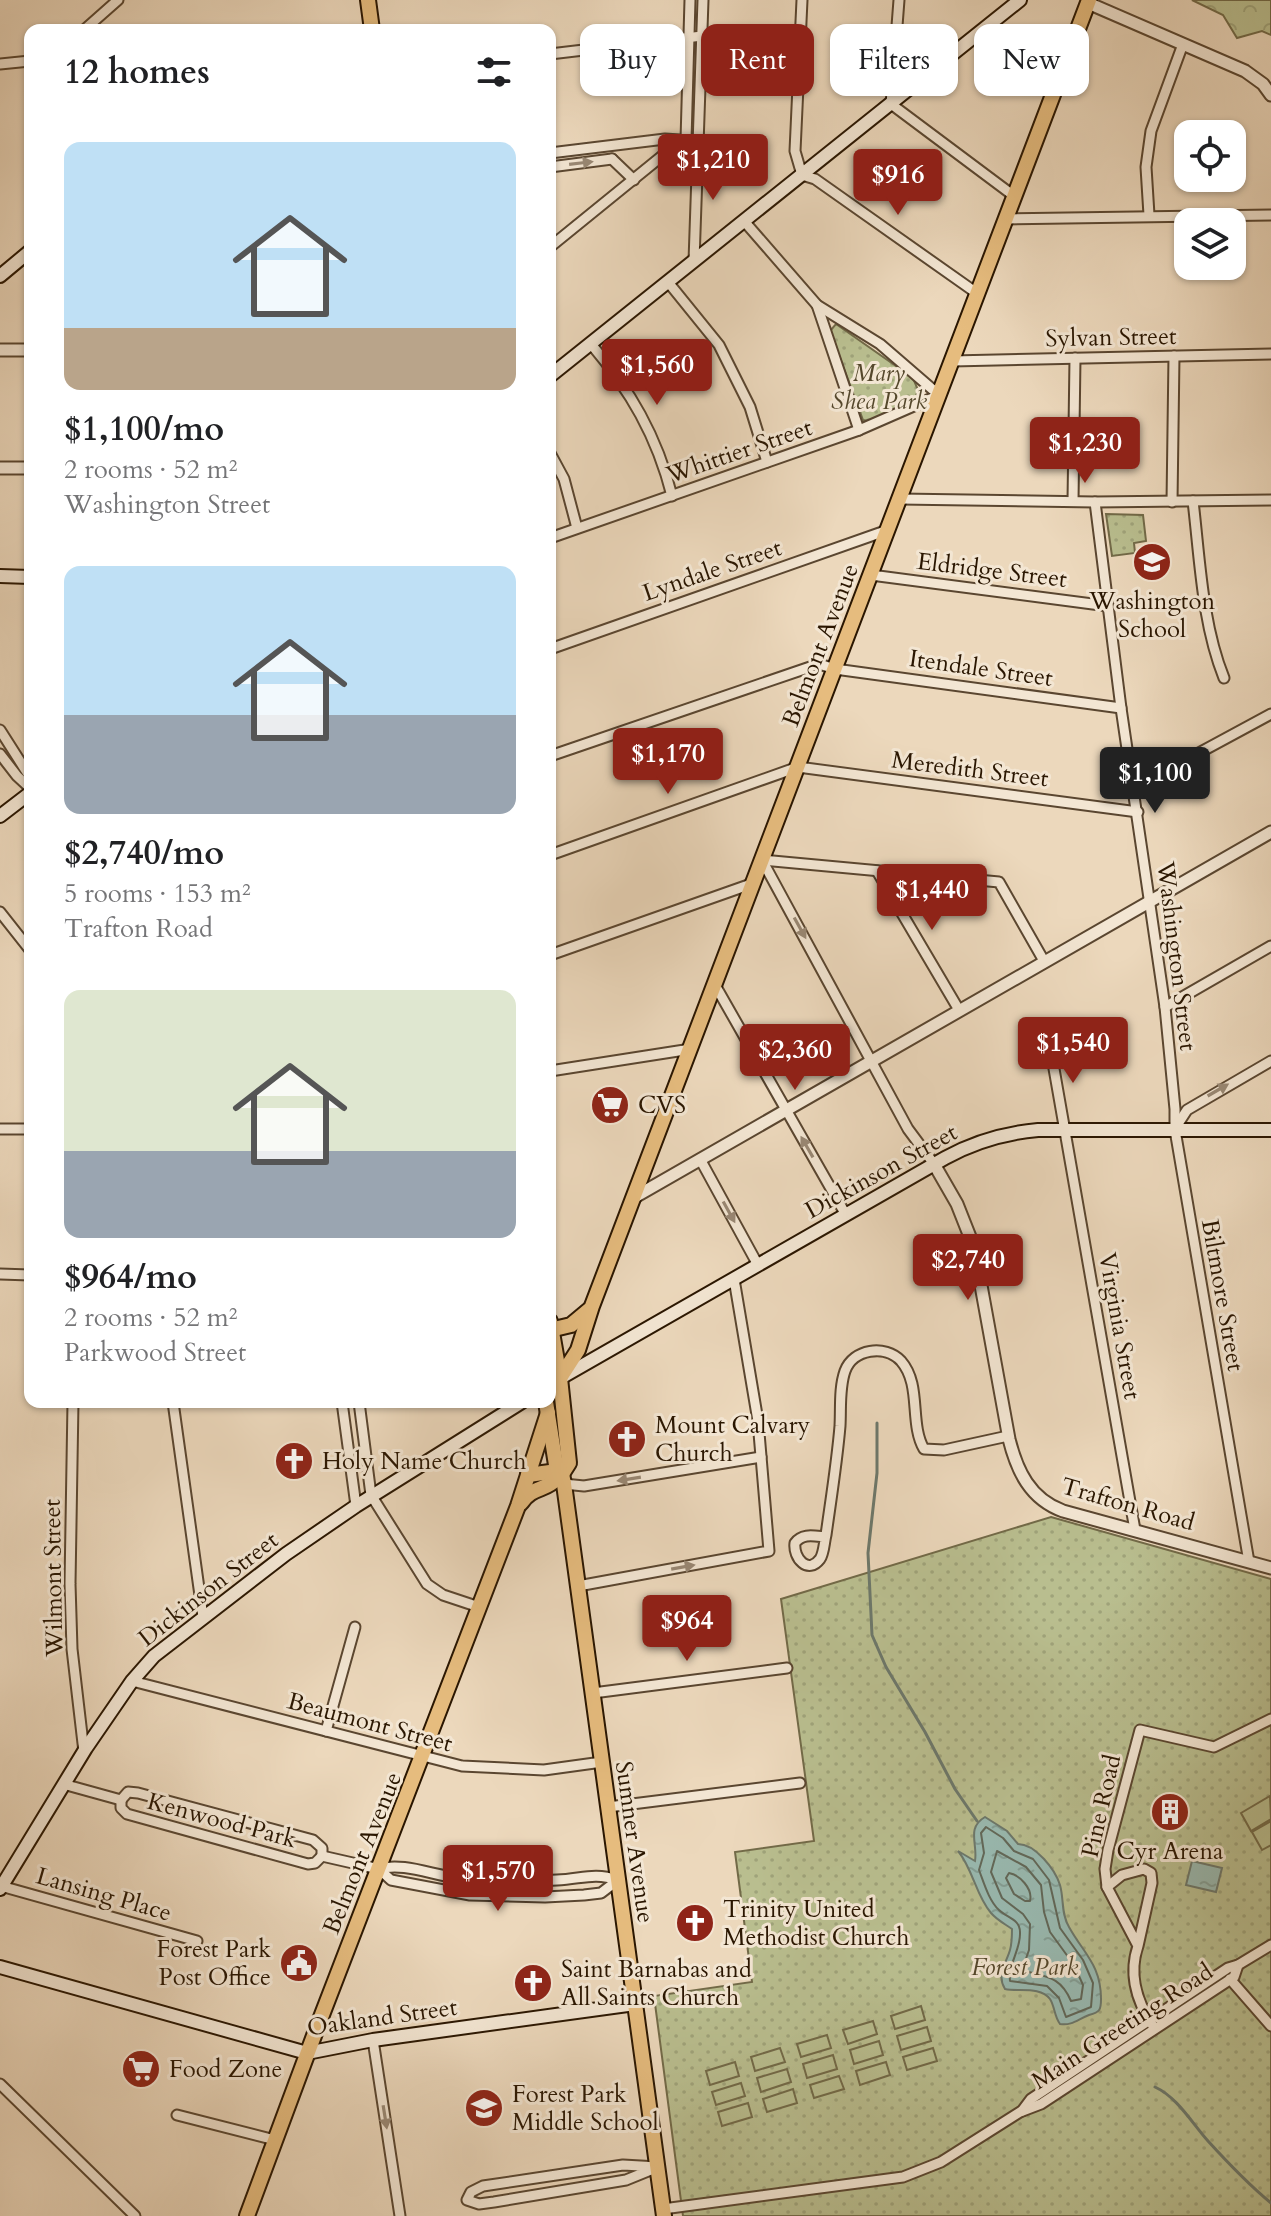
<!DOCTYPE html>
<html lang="en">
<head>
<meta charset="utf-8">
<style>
  :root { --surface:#fff; --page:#f2f2f2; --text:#202124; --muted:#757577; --accent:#8f2418 }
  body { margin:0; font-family:Cardo,serif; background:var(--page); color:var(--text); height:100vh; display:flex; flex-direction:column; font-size:30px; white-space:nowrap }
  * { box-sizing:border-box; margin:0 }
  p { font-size:26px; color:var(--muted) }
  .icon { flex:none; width:44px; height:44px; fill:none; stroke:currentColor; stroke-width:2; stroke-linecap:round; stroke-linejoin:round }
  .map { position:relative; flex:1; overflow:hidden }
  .drawer { position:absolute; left:24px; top:24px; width:532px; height:1384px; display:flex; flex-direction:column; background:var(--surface); border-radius:16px; box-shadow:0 2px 6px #0004 }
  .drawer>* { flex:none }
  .hud { position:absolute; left:580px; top:24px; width:570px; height:72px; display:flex; gap:16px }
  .tools { position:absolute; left:1174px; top:120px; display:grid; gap:16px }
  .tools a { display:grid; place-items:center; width:72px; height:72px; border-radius:16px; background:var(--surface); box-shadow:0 2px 6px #0004; font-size:40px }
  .price { position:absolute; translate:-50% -68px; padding:0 18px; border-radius:8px; background:var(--accent); color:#fff; font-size:26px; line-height:52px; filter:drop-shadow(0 2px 4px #0008) }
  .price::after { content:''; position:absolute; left:50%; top:48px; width:24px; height:18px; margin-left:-12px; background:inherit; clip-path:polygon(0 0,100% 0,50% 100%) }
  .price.on { background:#222; color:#fff }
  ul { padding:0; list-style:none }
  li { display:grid; align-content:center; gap:16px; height:424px; padding:0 40px }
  li span { display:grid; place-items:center; height:248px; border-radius:16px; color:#555 }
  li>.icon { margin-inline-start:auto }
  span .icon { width:144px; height:144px; fill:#fffc; stroke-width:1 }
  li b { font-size:34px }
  h2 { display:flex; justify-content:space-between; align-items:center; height:96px; padding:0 40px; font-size:34px }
  .chip { padding:0 28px; border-radius:16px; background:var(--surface); box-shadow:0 2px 6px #0004; font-size:28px; line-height:72px }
  .chip.on { background:var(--accent); color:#fff }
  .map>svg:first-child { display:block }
  .green { fill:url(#green-dots); stroke:#726a48; stroke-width:2 }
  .forest { fill:url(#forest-crowns); stroke:#726a48; stroke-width:2 }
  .pitch { fill:#b9be8f; stroke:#726a48; stroke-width:2 }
  .water { fill:url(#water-ripples); stroke:#6d786b; stroke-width:2 }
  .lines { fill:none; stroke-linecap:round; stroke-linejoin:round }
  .shore { stroke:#626859; stroke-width:2 }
  .stream { stroke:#6d786b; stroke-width:3 }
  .minor-casing { stroke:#5a4630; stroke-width:13 }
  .tertiary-casing { stroke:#5a4630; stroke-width:15 }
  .secondary-casing { stroke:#2a1601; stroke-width:16 }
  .primary-casing { stroke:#2a1601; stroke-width:18 }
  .minor { stroke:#f3e6d3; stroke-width:9 }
  .tertiary { stroke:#f3e6d3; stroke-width:11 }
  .secondary { stroke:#f3e6d3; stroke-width:12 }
  .primary { stroke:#e6bc7e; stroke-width:14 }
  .oneway { fill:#998874 }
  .labels { text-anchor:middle; stroke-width:6; stroke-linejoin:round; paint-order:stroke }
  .street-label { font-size:24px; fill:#2a1601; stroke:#f3e6d3 }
  .park-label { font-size:24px; font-style:italic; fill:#55482c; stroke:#f3e6d3 }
  .poi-label { font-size:24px; fill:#2a1601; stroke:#f3e6d3; text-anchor:start }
</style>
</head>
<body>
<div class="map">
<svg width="1271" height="2216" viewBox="0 0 1271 2216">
  <defs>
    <pattern id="green-dots" width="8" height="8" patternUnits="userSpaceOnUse" patternTransform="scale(2)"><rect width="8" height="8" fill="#b9be8f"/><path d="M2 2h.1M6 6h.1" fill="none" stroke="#9fa37a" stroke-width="1.8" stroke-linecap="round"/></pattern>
    <pattern id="forest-crowns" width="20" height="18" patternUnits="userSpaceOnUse" patternTransform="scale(2)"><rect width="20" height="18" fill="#b9be8f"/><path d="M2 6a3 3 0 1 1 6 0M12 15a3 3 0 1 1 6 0" fill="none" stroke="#9fa37a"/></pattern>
    <pattern id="water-ripples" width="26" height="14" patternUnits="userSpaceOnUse" patternTransform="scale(2)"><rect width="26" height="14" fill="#99bab1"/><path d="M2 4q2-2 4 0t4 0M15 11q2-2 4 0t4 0" fill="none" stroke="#849f96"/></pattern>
  </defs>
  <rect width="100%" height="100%" fill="#ecd8bc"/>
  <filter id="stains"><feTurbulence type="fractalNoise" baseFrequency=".0025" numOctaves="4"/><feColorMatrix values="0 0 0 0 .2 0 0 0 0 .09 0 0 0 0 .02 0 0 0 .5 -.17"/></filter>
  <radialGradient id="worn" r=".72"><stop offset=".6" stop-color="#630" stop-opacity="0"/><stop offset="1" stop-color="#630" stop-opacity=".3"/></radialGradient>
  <g class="green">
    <polygon points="836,324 913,378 918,390 914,402 869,421 863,420 830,331"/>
    <polygon points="1106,514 1143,515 1146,541 1134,543 1135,553 1112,556"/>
    <polygon points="1051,1517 1271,1579 1271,2216 683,2216 654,1996 752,1982 735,1852 814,1841 781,1599"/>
  </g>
  <polygon class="forest" points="1192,0 1271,0 1271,35 1262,31 1237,38 1223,15"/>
  <g class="pitch">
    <polygon points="1270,1796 1271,1819 1251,1831 1241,1813"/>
    <polygon points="1271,1821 1271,1845 1262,1850 1252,1832"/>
    <polygon points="921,2006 925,2020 895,2029 891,2016"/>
    <polygon points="873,2021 877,2034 848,2044 843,2030"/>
    <polygon points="927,2027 931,2041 901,2050 897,2036"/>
    <polygon points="827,2035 831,2048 801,2057 797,2044"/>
    <polygon points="879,2041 883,2055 854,2064 850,2050"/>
    <polygon points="780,2048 785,2062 755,2071 751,2057"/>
    <polygon points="933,2048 937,2061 907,2070 903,2057"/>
    <polygon points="833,2055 837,2069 807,2078 803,2064"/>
    <polygon points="735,2062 739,2076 710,2085 706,2071"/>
    <polygon points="886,2062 890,2075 860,2085 856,2071"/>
    <polygon points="787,2069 791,2082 761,2092 757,2078"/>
    <polygon points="839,2076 844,2089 814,2098 810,2085"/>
    <polygon points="741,2083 745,2096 716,2105 712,2092"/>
    <polygon points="793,2089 797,2103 767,2112 763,2099"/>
    <polygon points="748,2103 752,2117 722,2126 718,2112"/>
  </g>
  <g class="water">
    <path d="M985 1817 1007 1831 1018 1844C1035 1844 1055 1869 1060 1885 1064 1899 1061 1914 1069 1927 1084 1954 1101 1965 1101 1999 1101 2010 1100 2012 1089 2015 1078 2019 1072 2026 1060 2024 1054 2016 1055 2007 1050 1999 1040 1986 1019 1992 1005 1989 996 1974 1006 1964 1010 1950 1012 1943 1012 1935 1012 1929 1005 1924 997 1920 991 1913 976 1896 973 1869 958 1851L975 1861C978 1844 966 1828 985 1817Z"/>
    <polygon points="1192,1861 1222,1868 1216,1892 1186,1885"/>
  </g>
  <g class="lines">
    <g class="shore">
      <path d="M986 1827 1003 1838 1014 1851 1033 1859 1049 1880 1060 1928 1083 1960 1093 1983 1091 2007 1066 2017 1059 1998 1047 1986 1010 1981C1008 1963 1021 1950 1020 1932 1020 1919 1007 1918 999 1910 989 1901 984 1883 979 1870L984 1853 981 1833Z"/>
      <path d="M997 1851 1026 1867 1041 1885 1044 1912 1050 1932 1074 1965 1083 1985 1081 1999 1071 2001C1060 1975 1045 1977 1022 1970L1029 1950 1030 1924 1023 1914 1002 1898 991 1872Z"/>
      <path d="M1009 1873C1020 1875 1033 1889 1030 1901H1025L1014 1894 1006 1878Z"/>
    </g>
    <g class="stream">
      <polyline points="877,1423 877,1473 868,1553 872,1635 886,1667 925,1732 955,1789 977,1821"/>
      <path d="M1155 2087C1177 2097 1192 2123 1208 2141 1228 2163 1248 2184 1271 2203"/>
    </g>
    <defs>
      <g id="minor">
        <polyline points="802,0 795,151 802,175 815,179 978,294"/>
        <polyline points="899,0 891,104 1014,196"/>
        <polyline points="84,30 118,0"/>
        <polyline points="550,54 702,36"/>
        <polyline points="0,64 30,61"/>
        <polyline points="686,140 690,0"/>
        <polyline points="550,153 665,139 695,141"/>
        <polyline points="612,159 634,180"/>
        <polyline points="550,167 612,159"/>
        <polyline points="1149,215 1146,167 1151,131 1183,44"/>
        <polyline points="1006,219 1271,215"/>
        <polyline points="550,247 667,152 699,141"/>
        <polyline points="694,261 703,0"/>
        <polyline points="668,282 719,345 750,407 767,462"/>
        <polyline points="817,305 859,430"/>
        <path d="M591 344C630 390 657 436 672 496"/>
        <polyline points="952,361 1271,354"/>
        <polyline points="550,453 564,479 577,528"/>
        <polyline points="900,499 1095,502 1271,500"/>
        <polyline points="1073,501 1075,358"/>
        <path d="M1193 501C1200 560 1202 623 1224 678"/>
        <polyline points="1095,502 1121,708 1165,1007 1175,1109 1175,1130 1249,1562"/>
        <polyline points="1172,502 1174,356"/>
        <polyline points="550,538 859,430 939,395 880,344 817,305 744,221"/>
        <polyline points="871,575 1108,606"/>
        <polyline points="550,649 888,530"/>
        <polyline points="0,730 30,777"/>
        <polyline points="0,754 17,776 30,788"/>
        <polyline points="550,756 819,664 835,669 1121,708"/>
        <polyline points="1134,788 1271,714"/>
        <polyline points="550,855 798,767 1138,812"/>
        <polyline points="762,860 908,1129 934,1164"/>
        <polyline points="762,860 999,882 1044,961"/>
        <polyline points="877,871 959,1010"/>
        <polyline points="0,912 30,950"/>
        <polyline points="550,955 754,883"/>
        <polyline points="715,985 846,1215"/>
        <polyline points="1165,1007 1271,946"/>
        <polyline points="1050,1046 1135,1530"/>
        <polyline points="550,1071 691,1049"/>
        <polyline points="1176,1127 1187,1110 1271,1061"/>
        <polyline points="0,1129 30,1129"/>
        <polyline points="700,1159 758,1265"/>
        <polyline points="0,1274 30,1275"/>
        <polyline points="73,1402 70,1584 72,1649 84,1752"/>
        <polyline points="173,1402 203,1617"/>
        <polyline points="342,1402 356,1506"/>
        <polyline points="359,1402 371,1495 427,1584 443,1595 479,1607"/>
        <polyline points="564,1484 584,1486 761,1457"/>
        <path d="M825 1537C814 1536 802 1533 795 1543 793 1558 808 1575 820 1559 824 1553 824 1543 826 1535 831 1499 837 1462 840 1426 841 1408 839 1388 845 1371 853 1349 885 1344 901 1361 922 1385 909 1423 924 1449L944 1450 1008 1436"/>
        <polyline points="578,1586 769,1551 758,1421 734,1279"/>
        <polyline points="132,1681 462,1766 544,1770 602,1762"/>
        <polyline points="593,1693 787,1668"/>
        <polyline points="326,1731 355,1627"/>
        <polyline points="63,1784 121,1800"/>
        <polyline points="121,1800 121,1808 127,1814 308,1864 315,1863 322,1856"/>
        <polyline points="121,1800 128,1792 138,1793 313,1840 322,1848 322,1856"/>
        <polyline points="608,1807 800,1783"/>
        <polyline points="322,1856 379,1869 391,1880 470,1895 545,1897 584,1895 601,1893 618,1880"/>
        <path d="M379 1869C403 1862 432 1875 458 1878 491 1882 524 1882 557 1880 582 1879 593 1872 618 1880"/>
        <polyline points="1,1886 197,1941"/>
        <polyline points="1107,1887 1105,1869 1108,1850 1140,1730 1214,1747 1271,1719"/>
        <path d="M1138 1946 1152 1883 1151 1873 1144 1869 1122 1875 1107 1887 1138 1946C1128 1975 1137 2002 1153 2026"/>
        <polyline points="1230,1979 1271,2026"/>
        <polyline points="373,2040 400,2216"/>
        <polyline points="0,2084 135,2216"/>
        <polyline points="1022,2111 1031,2099 1228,1968 1238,1965 1271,1945"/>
        <polyline points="177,2115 275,2140"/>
        <polygon points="623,2165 658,2167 626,2180 494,2202 479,2204 467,2200 471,2192 483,2186"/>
        <polyline points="663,2209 903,2177 941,2162 1020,2112 1041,2104 1234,1977 1238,1965"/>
      </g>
      <g id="tertiary">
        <polyline points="1088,3 1245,71 1263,84 1271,95"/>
        <polyline points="0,350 30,350"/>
        <polyline points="0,468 30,468"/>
        <path d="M934 1164 957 1204 974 1247 1009 1439C1017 1471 1030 1499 1063 1511L1271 1568"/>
        <polyline points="633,1198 1271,832"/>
      </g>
      <g id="secondary">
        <polyline points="0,276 30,251"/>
        <polyline points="550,376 1020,0"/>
        <polyline points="0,576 30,577"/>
        <polyline points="0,816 30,793"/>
        <path d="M550 1384 945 1158C974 1142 1005 1133 1038 1130H1271"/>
        <polyline points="0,1889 86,1748 132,1681 154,1656 286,1554 356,1506 522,1402"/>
        <polyline points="0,1967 307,2053 373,2040 635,2004"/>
      </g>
      <g id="primary">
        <polyline points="368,0 372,30"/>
        <polyline points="550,1321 560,1378 569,1463 562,1474"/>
        <polyline points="550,1330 571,1325 589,1310"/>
        <polyline points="560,1378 578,1350 592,1306 1089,0"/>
        <polyline points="546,1402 556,1465 562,1474 564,1484 664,2216"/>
        <polyline points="528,1475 550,1472 564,1483"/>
        <path d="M521 1503C532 1486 546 1491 556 1479"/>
        <polyline points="247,2216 315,2033 518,1506 548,1413"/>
      </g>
    </defs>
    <use href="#minor" class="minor-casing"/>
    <use href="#tertiary" class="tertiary-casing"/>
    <use href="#secondary" class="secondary-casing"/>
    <use href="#primary" class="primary-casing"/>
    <use href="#minor" class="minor"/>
    <use href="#tertiary" class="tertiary"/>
    <use href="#secondary" class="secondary"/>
    <use href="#primary" class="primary"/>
  </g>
  <defs><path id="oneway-solid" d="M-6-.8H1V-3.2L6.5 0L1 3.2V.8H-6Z" transform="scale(2)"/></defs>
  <g class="oneway">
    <use href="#oneway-solid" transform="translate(581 163) rotate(-7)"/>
    <use href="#oneway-solid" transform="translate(800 928) rotate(61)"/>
    <use href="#oneway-solid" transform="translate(1218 1090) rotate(-30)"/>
    <use href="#oneway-solid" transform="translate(807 1147) rotate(-120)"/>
    <use href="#oneway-solid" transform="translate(729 1212) rotate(61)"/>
    <use href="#oneway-solid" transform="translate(629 1479) rotate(171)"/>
    <use href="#oneway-solid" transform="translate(683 1567) rotate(-10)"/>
    <use href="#oneway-solid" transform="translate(385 2117) rotate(81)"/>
  </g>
  <defs>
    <symbol id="school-disc" viewBox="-11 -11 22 22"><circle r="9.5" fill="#8f2418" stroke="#f3e6d3"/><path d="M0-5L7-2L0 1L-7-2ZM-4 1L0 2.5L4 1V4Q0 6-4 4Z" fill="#fff"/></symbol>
    <symbol id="supermarket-disc" viewBox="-11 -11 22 22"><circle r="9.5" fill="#8f2418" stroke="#f3e6d3"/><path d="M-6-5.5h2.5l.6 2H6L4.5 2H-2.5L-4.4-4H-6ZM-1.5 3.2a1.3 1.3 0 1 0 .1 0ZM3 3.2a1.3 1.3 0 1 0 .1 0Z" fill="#fff"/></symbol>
    <symbol id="church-disc" viewBox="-11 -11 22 22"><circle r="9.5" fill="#8f2418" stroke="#f3e6d3"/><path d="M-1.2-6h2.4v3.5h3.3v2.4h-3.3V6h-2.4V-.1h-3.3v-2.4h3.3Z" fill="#fff"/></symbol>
    <symbol id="building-disc" viewBox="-11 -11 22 22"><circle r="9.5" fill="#8f2418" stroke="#f3e6d3"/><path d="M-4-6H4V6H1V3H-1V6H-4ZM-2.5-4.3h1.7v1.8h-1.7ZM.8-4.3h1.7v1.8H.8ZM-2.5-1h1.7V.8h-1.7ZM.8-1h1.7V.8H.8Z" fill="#fff"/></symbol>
    <symbol id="civic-disc" viewBox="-11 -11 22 22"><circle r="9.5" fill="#8f2418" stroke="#f3e6d3"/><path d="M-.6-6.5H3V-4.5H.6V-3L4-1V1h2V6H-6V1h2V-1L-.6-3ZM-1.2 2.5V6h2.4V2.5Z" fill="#fff"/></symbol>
  </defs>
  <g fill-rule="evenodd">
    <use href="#school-disc" x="1130" y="540" width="44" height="44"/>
    <use href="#supermarket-disc" x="588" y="1083" width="44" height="44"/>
    <use href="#church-disc" x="605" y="1417" width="44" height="44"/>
    <use href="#church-disc" x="272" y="1439" width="44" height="44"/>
    <use href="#building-disc" x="1148" y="1790" width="44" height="44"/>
    <use href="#church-disc" x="673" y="1901" width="44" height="44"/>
    <use href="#civic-disc" x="277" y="1941" width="44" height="44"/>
    <use href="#church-disc" x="511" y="1961" width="44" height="44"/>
    <use href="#supermarket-disc" x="119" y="2047" width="44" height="44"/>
    <use href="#school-disc" x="462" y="2086" width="44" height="44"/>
  </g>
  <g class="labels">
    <g class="street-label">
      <text transform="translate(1111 337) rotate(-1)" y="8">Sylvan Street</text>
      <text transform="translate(739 451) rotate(-19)" y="8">Whittier Street</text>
      <text transform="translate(712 570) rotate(-19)" y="8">Lyndale Street</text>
      <text transform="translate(992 570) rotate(7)" y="8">Eldridge Street</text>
      <text transform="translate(820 645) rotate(-69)" y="8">Belmont Avenue</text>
      <text transform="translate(981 668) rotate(8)" y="8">Itendale Street</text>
      <text transform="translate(970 769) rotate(7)" y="8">Meredith Street</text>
      <text transform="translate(1177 956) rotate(83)" y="8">Washington Street</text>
      <text transform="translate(881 1171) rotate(-29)" y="8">Dickinson Street</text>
      <text transform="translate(1223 1295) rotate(80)" y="8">Biltmore Street</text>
      <text transform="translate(1120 1326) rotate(80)" y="8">Virginia Street</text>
      <text transform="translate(1128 1504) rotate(16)" y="8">Trafton Road</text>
      <text transform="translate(53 1578) rotate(-91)" y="8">Wilmont Street</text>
      <text transform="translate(208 1589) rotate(-38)" y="8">Dickinson Street</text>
      <text transform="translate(370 1722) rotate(15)" y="8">Beaumont Street</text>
      <text transform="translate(1101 1806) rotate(-77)" y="8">Pine Road</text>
      <text transform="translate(222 1820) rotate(15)" y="8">Kenwood Park</text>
      <text transform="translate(635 1842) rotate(82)" y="8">Sumner Avenue</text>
      <text transform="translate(362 1853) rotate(-68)" y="8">Belmont Avenue</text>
      <text transform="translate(104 1894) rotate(16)" y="8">Lansing Place</text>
      <text transform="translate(382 2017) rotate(-8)" y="8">Oakland Street</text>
      <text transform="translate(1122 2026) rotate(-33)" y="8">Main Greeting Road</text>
    </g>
    <g class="park-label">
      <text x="879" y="381">Mary<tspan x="879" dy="28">Shea Park</tspan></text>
      <text x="1025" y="1975">Forest Park</text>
    </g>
    <g class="poi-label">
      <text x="1152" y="609" text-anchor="middle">Washington<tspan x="1152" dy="28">School</tspan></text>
      <text x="638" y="1113">CVS</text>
      <text x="655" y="1433">Mount Calvary<tspan x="655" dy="28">Church</tspan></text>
      <text x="322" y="1469">Holy Name Church</text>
      <text x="1170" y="1859" text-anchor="middle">Cyr Arena</text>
      <text x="723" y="1917">Trinity United<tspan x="723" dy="28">Methodist Church</tspan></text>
      <text x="271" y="1957" text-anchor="end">Forest Park<tspan x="271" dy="28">Post Office</tspan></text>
      <text x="561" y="1977">Saint Barnabas and<tspan x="561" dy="28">All Saints Church</tspan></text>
      <text x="169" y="2077">Food Zone</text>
      <text x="512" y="2102">Forest Park<tspan x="512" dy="28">Middle School</tspan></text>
    </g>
  </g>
  <rect width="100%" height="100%" filter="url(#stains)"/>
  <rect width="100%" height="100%" fill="url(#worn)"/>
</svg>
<div class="tools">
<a><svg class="icon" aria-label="locate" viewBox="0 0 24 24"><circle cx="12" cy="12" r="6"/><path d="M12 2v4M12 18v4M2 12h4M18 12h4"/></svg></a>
<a><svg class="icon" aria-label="layers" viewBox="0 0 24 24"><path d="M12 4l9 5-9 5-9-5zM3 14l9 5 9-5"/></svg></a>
</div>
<b class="price" style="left:713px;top:202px">$1,210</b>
<b class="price" style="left:898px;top:217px">$916</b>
<b class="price" style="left:657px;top:407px">$1,560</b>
<b class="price" style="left:1085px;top:485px">$1,230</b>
<b class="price" style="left:668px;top:796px">$1,170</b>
<b class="price on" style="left:1155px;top:815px">$1,100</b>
<b class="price" style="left:932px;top:932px">$1,440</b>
<b class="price" style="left:1073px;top:1085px">$1,540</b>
<b class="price" style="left:795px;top:1092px">$2,360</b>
<b class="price" style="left:968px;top:1302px">$2,740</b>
<b class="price" style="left:687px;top:1663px">$964</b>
<b class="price" style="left:498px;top:1913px">$1,570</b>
<div class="hud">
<a class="chip">Buy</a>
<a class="chip on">Rent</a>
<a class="chip">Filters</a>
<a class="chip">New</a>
</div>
<section class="drawer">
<h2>12 homes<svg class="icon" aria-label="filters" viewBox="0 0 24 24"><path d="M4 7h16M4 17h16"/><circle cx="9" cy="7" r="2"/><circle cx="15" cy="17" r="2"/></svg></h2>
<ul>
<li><span style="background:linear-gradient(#bfe0f5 75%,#b9a48a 0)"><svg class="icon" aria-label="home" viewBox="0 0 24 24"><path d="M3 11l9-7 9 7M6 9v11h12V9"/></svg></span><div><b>$1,100/mo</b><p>2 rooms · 52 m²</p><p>Washington Street</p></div></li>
<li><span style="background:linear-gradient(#bfe0f5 60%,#9aa5b1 0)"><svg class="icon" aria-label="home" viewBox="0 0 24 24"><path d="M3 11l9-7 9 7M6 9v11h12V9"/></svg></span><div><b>$2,740/mo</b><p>5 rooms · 153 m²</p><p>Trafton Road</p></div></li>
<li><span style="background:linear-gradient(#dfe7d0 65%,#9aa5b1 0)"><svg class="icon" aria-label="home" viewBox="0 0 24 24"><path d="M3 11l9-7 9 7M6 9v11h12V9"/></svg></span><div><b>$964/mo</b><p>2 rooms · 52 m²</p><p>Parkwood Street</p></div></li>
</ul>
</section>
</div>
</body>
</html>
